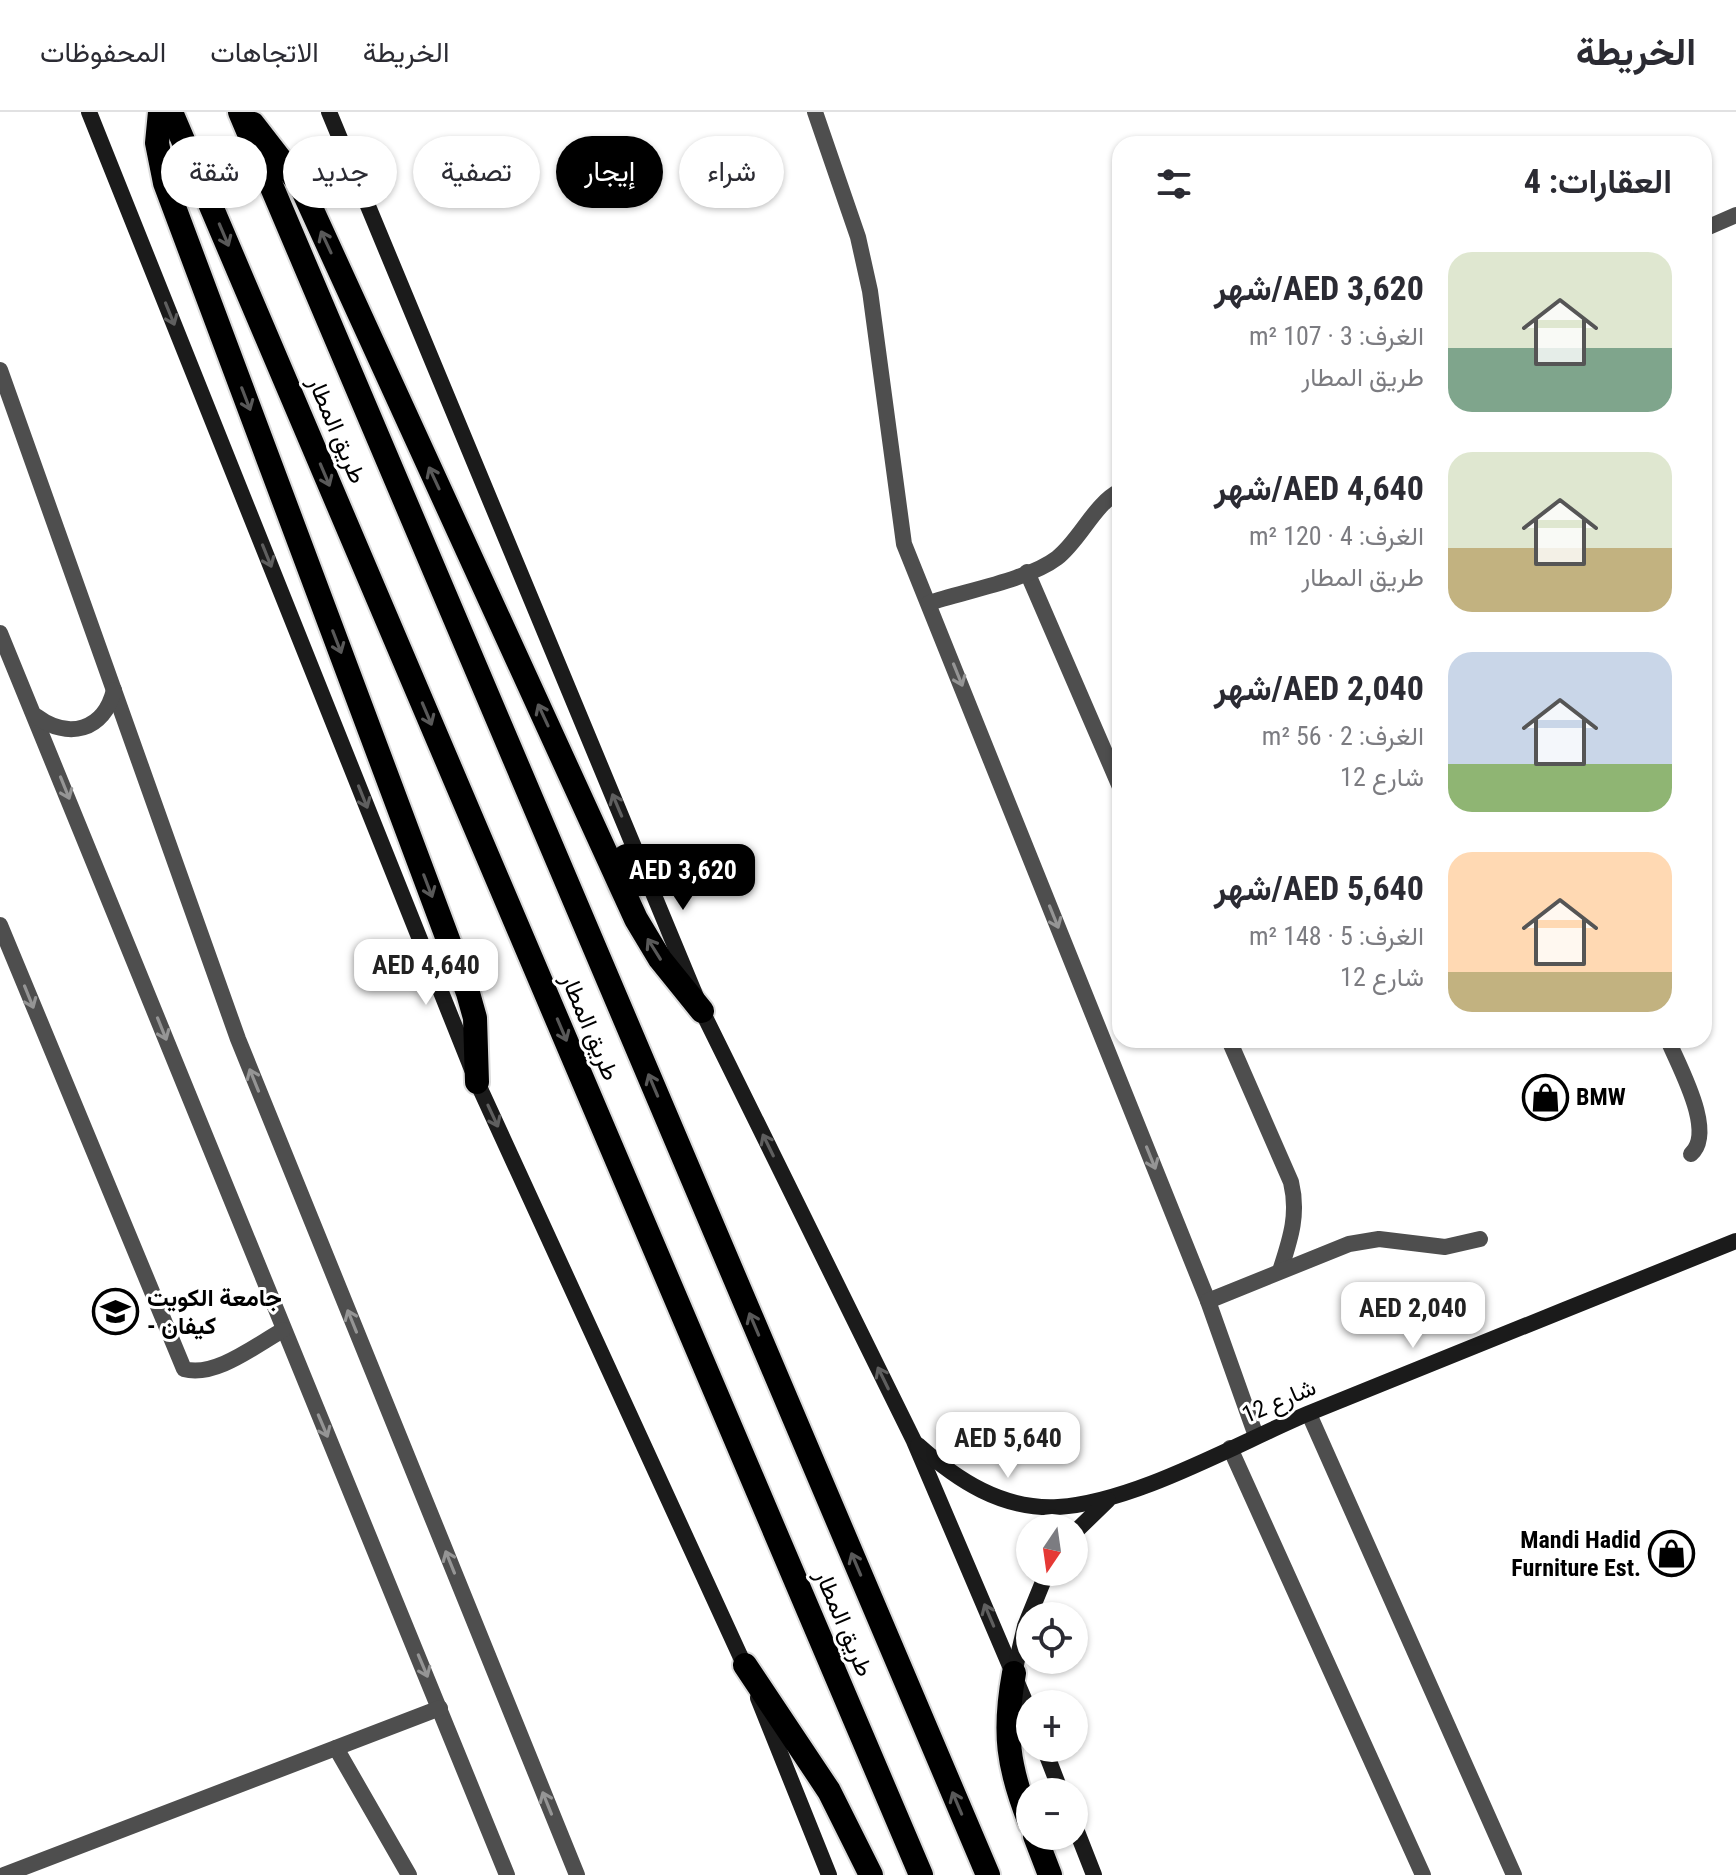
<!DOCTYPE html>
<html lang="ar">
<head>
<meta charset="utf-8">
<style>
  :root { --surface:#fff; --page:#f2f2f3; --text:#2b2b33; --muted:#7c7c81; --line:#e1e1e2; --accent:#000 }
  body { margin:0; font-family:"Roboto Condensed",Vazirmatn,sans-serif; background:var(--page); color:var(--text); direction:rtl; height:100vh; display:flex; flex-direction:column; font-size:30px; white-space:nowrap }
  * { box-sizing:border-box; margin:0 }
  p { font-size:26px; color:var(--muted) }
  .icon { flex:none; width:44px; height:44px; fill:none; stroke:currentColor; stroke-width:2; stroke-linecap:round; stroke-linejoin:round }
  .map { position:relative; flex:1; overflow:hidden; direction:ltr }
  .panel { position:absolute; left:1112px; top:24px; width:600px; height:912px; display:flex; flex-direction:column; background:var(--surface); border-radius:24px; box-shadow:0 2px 6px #0004; direction:rtl }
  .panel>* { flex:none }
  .guide { position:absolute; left:24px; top:24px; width:760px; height:72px; direction:rtl; display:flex; gap:16px }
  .needle { width:52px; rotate:193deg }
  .buttons { position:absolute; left:1016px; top:1402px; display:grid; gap:16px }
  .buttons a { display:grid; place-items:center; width:72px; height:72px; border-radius:50%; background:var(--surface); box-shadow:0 2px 6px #0004; font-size:40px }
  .price { position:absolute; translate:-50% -68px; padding:0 18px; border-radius:16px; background:#fff; color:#222; font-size:26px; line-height:52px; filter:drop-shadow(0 2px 4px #0008) }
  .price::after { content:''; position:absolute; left:50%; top:48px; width:24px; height:18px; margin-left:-12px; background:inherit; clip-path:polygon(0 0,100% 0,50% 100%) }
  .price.current { background:var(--accent); color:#fff }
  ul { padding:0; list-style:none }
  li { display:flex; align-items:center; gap:24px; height:200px; padding:0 40px }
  li span { display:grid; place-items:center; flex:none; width:224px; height:160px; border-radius:24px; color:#555 }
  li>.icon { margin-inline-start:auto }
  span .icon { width:96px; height:96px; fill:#fffc; stroke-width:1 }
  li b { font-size:34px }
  h2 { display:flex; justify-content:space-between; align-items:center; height:96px; padding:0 40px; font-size:34px }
  .tag { padding:0 28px; border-radius:36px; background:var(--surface); box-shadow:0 2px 6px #0004; font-size:28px; line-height:72px }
  .tag.current { background:var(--accent); color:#fff }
  header { display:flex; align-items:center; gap:48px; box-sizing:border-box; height:112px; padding:0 40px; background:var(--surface); border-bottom:2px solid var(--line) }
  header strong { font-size:38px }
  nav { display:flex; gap:44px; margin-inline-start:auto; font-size:28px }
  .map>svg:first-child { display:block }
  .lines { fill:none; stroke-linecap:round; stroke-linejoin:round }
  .highway-casing { stroke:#dbdbdb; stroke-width:28 }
  .lane { stroke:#4e4e4e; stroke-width:16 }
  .secondary { stroke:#1b1b1b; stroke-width:16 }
  .highway { stroke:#000; stroke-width:24 }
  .oneway { stroke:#595959 }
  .oneway2 { stroke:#5f5f5f }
  .oneway3 { stroke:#959595 }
  .labels { text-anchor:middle; stroke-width:6; stroke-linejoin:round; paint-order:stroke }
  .street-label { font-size:24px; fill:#000; stroke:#fff }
  .poi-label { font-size:24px; font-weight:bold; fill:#000; stroke:#fff; text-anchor:start }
</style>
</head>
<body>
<header>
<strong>الخريطة</strong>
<nav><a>الخريطة</a><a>الاتجاهات</a><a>المحفوظات</a></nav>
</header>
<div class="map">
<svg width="1736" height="1763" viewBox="0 0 1736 1763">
  <rect width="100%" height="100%" fill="#fff"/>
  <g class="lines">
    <defs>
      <g id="highway">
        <polyline points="160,0 157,31 165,71 468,881 475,906 477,970"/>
        <polyline points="171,0 921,1763"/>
        <polyline points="240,0 988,1763"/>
        <polyline points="253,12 301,74 636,807 660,847 702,899"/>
        <polyline points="745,1553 829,1679 871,1763"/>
        <path d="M1014 1561C1003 1621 1008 1655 1030 1711"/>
        <polyline points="1035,1724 1050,1763"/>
      </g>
    </defs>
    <use href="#highway" class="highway-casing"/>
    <g class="lane">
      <polyline points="815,0 858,125 870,179 904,432 1208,1189 1256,1324"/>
      <polyline points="1704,117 1736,103"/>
      <polyline points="0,258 238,927 577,1763"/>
      <polyline points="1027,460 1120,675"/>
      <path d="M929 491C965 479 1028 468 1057 446 1081 427 1094 392 1120 379"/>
      <polyline points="0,521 507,1763"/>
      <path d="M36 604C68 628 104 619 114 578"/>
      <path d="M0 813 184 1257C215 1266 256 1233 283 1218"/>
      <path d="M1229 928 1291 1070C1299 1103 1290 1128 1280 1159"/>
      <path d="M1668 928C1679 955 1716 1020 1691 1042"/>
      <polyline points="1208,1189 1349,1132 1379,1127 1445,1135 1480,1127"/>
      <polyline points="1309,1302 1514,1763"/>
      <polyline points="1230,1336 1423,1763"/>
      <polyline points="336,1636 409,1763"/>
      <polyline points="4,1763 440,1596"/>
    </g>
    <g class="secondary">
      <polyline points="89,0 477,970 748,1561"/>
      <polyline points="329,0 702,899 914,1329 1030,1601"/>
      <path d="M918 1333C957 1368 1002 1398 1058 1395 1135 1390 1234 1333 1307 1302 1450 1243 1593 1187 1736 1129"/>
      <polyline points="1074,1421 1108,1388"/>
      <polyline points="1014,1561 1025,1514 1047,1460"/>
      <polyline points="758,1586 829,1763"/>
      <polyline points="1044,1636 1061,1680"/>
      <polyline points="1074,1712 1094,1763"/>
    </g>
    <use href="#highway" class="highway"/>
  </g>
  <defs><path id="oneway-shaft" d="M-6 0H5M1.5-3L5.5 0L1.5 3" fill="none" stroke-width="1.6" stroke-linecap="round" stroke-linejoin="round" transform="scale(2)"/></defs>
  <g class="oneway">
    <use href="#oneway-shaft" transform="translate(224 123) rotate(67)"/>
    <use href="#oneway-shaft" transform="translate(326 130) rotate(-115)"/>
    <use href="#oneway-shaft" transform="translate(246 287) rotate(69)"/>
    <use href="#oneway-shaft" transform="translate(325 363) rotate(67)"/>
    <use href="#oneway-shaft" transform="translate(434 366) rotate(-115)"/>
    <use href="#oneway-shaft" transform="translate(337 530) rotate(69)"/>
    <use href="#oneway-shaft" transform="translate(427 602) rotate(67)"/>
    <use href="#oneway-shaft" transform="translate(543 603) rotate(-115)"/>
    <use href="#oneway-shaft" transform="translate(428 774) rotate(69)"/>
    <use href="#oneway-shaft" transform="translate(654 837) rotate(-122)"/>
    <use href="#oneway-shaft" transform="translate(562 918) rotate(67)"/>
    <use href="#oneway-shaft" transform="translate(653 973) rotate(-113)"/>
    <use href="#oneway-shaft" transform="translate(754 1212) rotate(-113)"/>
    <use href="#oneway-shaft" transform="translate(856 1452) rotate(-113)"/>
    <use href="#oneway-shaft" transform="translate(957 1691) rotate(-113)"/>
  </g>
  <g class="oneway2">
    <use href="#oneway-shaft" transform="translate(170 202) rotate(68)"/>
    <use href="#oneway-shaft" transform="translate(267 444) rotate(68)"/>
    <use href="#oneway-shaft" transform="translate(363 685) rotate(68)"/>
    <use href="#oneway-shaft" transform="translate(617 693) rotate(-113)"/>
    <use href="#oneway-shaft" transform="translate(493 1004) rotate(65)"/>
    <use href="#oneway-shaft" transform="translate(768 1033) rotate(-116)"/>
    <use href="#oneway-shaft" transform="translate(883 1266) rotate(-116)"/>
    <use href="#oneway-shaft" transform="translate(989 1503) rotate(-113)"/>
  </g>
  <g class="oneway3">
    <use href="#oneway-shaft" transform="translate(958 563) rotate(68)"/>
    <use href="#oneway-shaft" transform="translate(65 676) rotate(68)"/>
    <use href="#oneway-shaft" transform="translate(1054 805) rotate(68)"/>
    <use href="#oneway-shaft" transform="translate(29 885) rotate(68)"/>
    <use href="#oneway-shaft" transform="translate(162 917) rotate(68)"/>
    <use href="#oneway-shaft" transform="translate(254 968) rotate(-112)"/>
    <use href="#oneway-shaft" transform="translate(1151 1046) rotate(68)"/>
    <use href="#oneway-shaft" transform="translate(352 1209) rotate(-112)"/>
    <use href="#oneway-shaft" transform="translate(323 1314) rotate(67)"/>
    <use href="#oneway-shaft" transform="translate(450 1450) rotate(-112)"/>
    <use href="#oneway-shaft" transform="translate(423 1554) rotate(67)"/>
    <use href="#oneway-shaft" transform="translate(547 1691) rotate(-112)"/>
  </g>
  <defs>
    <symbol id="shop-ring" viewBox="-11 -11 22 22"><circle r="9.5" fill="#fff" stroke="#000" stroke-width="1.5"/><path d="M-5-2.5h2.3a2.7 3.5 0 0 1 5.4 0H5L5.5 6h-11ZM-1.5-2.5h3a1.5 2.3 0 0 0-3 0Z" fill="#000"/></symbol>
    <symbol id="university-ring" viewBox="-11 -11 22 22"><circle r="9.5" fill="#fff" stroke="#000" stroke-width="1.5"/><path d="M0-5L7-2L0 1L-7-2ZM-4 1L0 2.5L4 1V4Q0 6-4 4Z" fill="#000"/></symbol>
  </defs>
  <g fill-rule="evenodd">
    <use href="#shop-ring" x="1520" y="960" width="51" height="51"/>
    <use href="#university-ring" x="90" y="1174" width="51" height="51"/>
    <use href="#shop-ring" x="1646" y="1416" width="51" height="51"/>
  </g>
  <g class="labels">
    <g class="street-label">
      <text transform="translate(337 318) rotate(67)" y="8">طريق المطار</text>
      <text transform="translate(590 915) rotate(67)" y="8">طريق المطار</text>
      <text transform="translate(1279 1289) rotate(-23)" y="8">شارع 12</text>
      <text transform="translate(844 1511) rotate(67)" y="8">طريق المطار</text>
    </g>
    <g class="poi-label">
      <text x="1576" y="993">BMW</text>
      <text x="147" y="1194">جامعة الكويت<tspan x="147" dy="28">- كيفان</tspan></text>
      <text x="1641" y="1436" text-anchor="end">Mandi Hadid<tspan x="1641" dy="28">Furniture Est.</tspan></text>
    </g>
  </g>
</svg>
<div class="buttons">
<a><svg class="needle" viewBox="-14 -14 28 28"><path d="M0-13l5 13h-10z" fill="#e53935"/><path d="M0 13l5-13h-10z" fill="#7c7c81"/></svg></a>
<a><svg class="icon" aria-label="locate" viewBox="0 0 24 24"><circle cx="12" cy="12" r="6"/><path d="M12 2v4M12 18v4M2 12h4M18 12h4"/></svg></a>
<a>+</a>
<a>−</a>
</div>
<b class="price current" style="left:683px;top:800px">AED 3,620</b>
<b class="price" style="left:426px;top:895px">AED 4,640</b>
<b class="price" style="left:1413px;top:1238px">AED 2,040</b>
<b class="price" style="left:1008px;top:1368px">AED 5,640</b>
<div class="guide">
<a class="tag">شراء</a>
<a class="tag current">إيجار</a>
<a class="tag">تصفية</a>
<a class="tag">جديد</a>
<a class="tag">شقة</a>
</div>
<section class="panel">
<h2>العقارات: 4<svg class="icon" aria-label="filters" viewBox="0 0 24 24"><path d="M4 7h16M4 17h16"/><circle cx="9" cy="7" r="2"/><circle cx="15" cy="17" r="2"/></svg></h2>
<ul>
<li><span style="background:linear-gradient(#dfe7d0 60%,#7fa58c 0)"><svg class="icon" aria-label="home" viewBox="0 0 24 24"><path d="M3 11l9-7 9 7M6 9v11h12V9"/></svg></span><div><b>AED 3,620/شهر</b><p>الغرف: 3 · 107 m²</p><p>طريق المطار</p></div></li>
<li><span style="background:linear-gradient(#dfe7d0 60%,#c2b280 0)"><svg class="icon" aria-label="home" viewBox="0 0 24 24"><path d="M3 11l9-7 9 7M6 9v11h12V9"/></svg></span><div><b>AED 4,640/شهر</b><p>الغرف: 4 · 120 m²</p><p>طريق المطار</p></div></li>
<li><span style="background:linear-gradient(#c9d6e8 70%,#8fb573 0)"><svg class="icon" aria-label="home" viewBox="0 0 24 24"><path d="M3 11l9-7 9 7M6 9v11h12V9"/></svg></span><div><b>AED 2,040/شهر</b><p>الغرف: 2 · 56 m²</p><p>شارع 12</p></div></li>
<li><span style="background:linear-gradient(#ffd9b3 75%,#c2b280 0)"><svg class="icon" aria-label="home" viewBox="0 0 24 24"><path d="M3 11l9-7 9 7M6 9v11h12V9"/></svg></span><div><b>AED 5,640/شهر</b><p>الغرف: 5 · 148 m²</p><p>شارع 12</p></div></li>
</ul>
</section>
</div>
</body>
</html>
